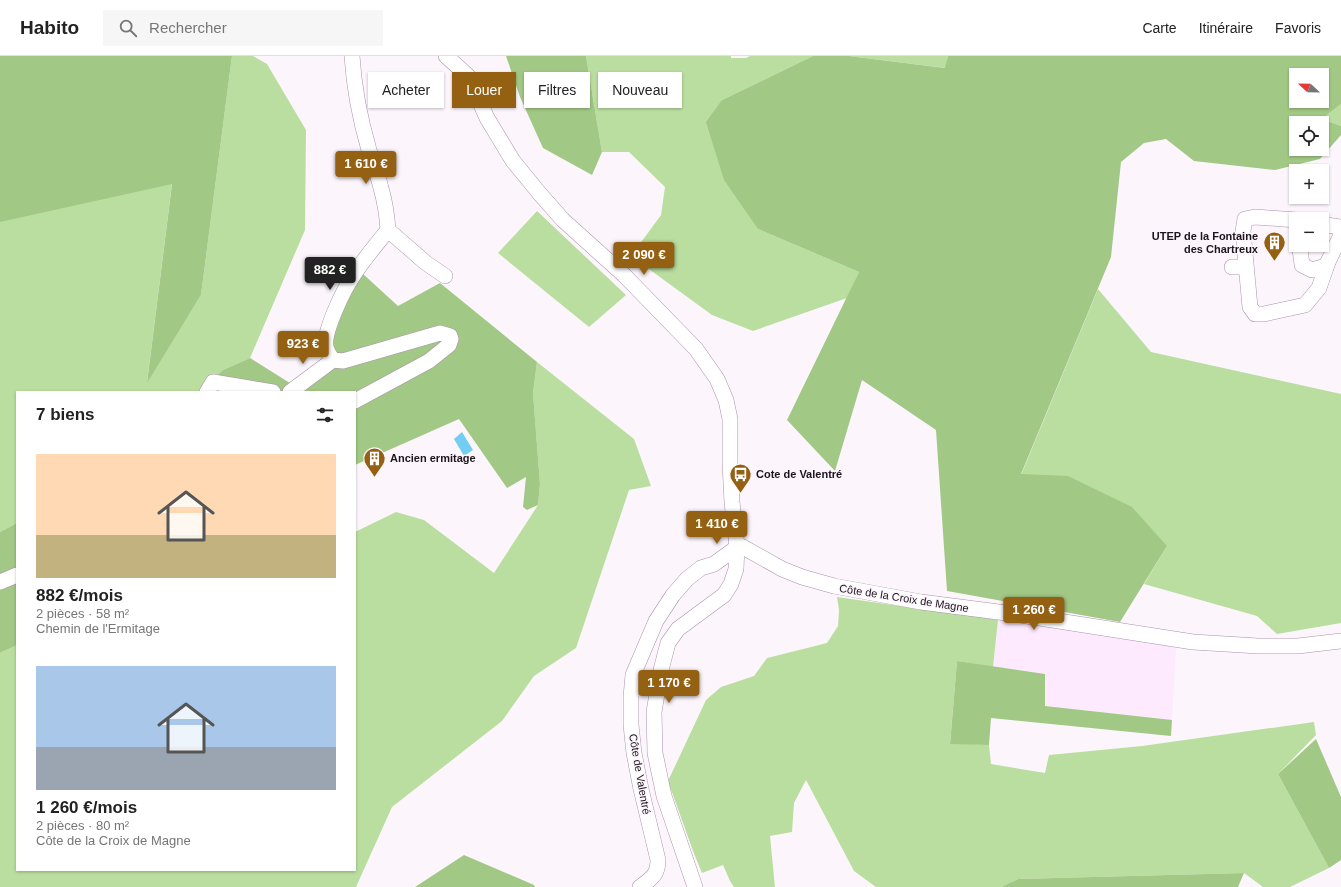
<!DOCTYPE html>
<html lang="fr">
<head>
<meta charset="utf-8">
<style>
  :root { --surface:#fff; --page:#f6f6f6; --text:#222; --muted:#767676; --line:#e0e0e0; --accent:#946113 }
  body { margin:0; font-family:Arial,sans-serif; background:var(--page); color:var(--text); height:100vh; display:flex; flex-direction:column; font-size:15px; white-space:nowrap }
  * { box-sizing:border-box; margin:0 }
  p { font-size:13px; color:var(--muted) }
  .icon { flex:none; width:22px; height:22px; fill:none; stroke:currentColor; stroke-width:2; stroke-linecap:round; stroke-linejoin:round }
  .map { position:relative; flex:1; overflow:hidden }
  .details { position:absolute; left:16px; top:335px; width:340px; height:480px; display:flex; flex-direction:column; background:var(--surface); border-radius:0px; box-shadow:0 1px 3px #0004 }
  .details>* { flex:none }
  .top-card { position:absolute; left:368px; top:16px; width:380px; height:36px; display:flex; gap:8px }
  .needle { width:26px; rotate:292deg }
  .tools { position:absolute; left:1289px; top:12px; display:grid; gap:8px }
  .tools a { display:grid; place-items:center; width:40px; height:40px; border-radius:0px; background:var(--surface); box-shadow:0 1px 3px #0004; font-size:20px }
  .price { position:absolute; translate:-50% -34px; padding:0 9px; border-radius:4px; background:var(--accent); color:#fff; font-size:13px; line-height:26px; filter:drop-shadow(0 1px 2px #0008) }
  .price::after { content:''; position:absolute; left:50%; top:24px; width:12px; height:9px; margin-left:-6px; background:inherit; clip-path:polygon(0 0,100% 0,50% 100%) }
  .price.on { background:#222; color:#fff }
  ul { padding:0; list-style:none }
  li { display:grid; align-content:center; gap:8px; height:212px; padding:0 20px }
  li span { display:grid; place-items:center; height:124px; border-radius:0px; color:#555 }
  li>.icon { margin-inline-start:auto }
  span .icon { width:72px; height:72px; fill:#fffc; stroke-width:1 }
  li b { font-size:17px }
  h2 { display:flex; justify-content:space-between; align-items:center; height:48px; padding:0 20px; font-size:17px }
  .pill { padding:0 14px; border-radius:0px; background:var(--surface); box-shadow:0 1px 3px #0004; font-size:14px; line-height:36px }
  .pill.on { background:var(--accent); color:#fff }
  header { display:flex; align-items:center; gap:24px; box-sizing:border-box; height:56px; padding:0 20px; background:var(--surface); border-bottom:1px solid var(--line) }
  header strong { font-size:19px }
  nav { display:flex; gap:22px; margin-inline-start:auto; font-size:14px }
  .search { width:280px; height:36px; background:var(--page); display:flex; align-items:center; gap:10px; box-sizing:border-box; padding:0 14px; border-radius:0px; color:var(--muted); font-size:15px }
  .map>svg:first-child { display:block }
  .built { fill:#fdeafe }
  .green { fill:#bade9f }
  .forest { fill:#a1c884; fill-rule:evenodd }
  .water { fill:#72cdf2 }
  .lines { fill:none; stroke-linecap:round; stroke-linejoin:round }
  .minor-casing { stroke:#aa92ab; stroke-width:16 }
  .minor { stroke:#fff; stroke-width:15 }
  .labels { text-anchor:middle; stroke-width:3; stroke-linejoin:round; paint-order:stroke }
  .poi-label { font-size:11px; font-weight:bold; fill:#1d141d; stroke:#fcf6fc; text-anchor:start }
  .street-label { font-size:11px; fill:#1d141d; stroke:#fcf6fc }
</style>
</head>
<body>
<header>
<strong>Habito</strong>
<div class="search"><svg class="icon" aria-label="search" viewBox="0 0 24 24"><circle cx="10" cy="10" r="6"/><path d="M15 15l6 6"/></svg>Rechercher</div>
<nav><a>Carte</a><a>Itinéraire</a><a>Favoris</a></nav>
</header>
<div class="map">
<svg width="1341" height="831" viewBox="0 0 1341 831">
  <rect width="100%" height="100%" fill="#fcf6fc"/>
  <polygon class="built" points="998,564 1176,591 1172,664 1045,650 1045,619 993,611"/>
  <g class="green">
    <polygon points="232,0 253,0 267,8 306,74 305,174 250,302 223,314 199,336 17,336 17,467 0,476 0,165 172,127 147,326 201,239"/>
    <polygon points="586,0 731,0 731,2 746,2 750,0 813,0 722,44 758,173 859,216 847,242 753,275 712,259 631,200 661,159 665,131 629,96 602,96"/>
    <polygon points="849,0 948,0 946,12"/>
    <polygon points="1341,48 1341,70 1322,63"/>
    <polygon points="537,155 626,239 589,271 498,197"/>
    <polygon points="1098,233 1151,296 1341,338 1341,567 1277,578 1257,560 1144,528 1167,490 1021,419"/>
    <polygon points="537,306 634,383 651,430 629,434 576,592 534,620 502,665 392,751 356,831 0,831 0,597 17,589 17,814 355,814 355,476 396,456 424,464 494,517 538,449 540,428 533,337"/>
    <polygon points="837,541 998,564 993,611 957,605 950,687 989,689 991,708 1045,717 1049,699 1142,690 1314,666 1316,679 1278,718 1329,812 1290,831 1263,831 1244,817 1018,823 1001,831 876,831 854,815 806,724 794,747 792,776 770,780 775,831 734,831 730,825 723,809 702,817 693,795 668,725 706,644 721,631 754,620 767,602 827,587 838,570 839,554"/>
  </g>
  <g class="forest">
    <polygon points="0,0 232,0 201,239 147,327 172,128 0,166"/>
    <polygon points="506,0 586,0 602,96 592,119 543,92 520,41"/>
    <path d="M813 0H849L945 12 948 0H1341V48L1322 63 1341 70V79L1320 103 1275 114 1194 105 1166 83 1144 87 1121 106 1111 201 1021 418 1068 420 1132 451 1167 490 1120 566 947 535 936 374 862 324 835 415 787 364 859 216 758 173 724 124 706 66 722 44ZM1296 19H1322V45H1296ZM1296 67H1322V93H1296Z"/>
    <polygon points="362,217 398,250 440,227 537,306 533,337 540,428 538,449 527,454 523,451 526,421 507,432 459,363 355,409 355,336 199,336 223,314 250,302 301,334 331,291 335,265"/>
    <polygon points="17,467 17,589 0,597 0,476"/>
    <polygon points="957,605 1045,618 1045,650 1172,664 1171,680 991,662 989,689 950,688"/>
    <polygon points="1316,683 1341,741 1341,804 1329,812 1278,718"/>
    <polygon points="464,799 534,829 535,831 415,831"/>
    <polygon points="1244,817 1238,831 1001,831 1018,823"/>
  </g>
  <polygon class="water" points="462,376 473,394 464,400 454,383"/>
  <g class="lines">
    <defs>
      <g id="minor">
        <path d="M352 0C354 32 360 63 369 94 373 106 378 119 381 132 385 146 387 159 388 174L426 207 445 220"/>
        <polyline points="446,0 468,20 487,62 513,105 540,138 563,164 624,219 696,293 717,323 726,344 730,363 730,408 732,446 737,490 736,513 731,528 724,539 678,573 668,587 661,614 654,656 655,697 664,740 695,831"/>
        <polyline points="1296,164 1255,161 1245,163 1243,175 1250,251 1255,258 1264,258 1305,249 1319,232 1328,206"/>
        <polyline points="1322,171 1326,169 1341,171"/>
        <polyline points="1303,189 1300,193 1302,209 1312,214 1326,210 1341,179"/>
        <polyline points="1232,211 1246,211"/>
        <polyline points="207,336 213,326 273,336"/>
        <polyline points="290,336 333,304"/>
        <path d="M355 345 429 305 449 289 451 283 450 280 440 277 343 305 333 304C330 300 327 296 326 291 323 276 344 233 353 220 363 204 376 189 388 174"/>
        <polyline points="737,490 743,491 782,513 802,521 834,530 921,546 1014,558 1193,586 1258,590 1298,590 1341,585"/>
        <polyline points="0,526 17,519"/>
        <path d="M640 831C651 823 658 819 658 804L641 733 634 697 631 669V641L633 619 656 565 673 539 687 523 701 512 714 508 736 492"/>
      </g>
    </defs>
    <use href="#minor" class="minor-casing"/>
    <use href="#minor" class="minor"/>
  </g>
  <defs>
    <symbol id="building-pin" viewBox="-11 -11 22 30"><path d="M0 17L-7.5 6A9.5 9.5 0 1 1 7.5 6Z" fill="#946113" stroke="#fcf6fc"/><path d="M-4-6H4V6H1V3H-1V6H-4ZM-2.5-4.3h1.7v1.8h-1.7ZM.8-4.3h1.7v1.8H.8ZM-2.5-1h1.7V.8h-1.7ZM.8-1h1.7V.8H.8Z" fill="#fff"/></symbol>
    <symbol id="bus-pin" viewBox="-11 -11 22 30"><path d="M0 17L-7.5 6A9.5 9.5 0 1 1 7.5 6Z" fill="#946113" stroke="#fcf6fc"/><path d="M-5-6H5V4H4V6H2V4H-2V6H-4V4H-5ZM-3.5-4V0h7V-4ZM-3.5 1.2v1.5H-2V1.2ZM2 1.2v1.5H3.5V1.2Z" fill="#fff"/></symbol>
  </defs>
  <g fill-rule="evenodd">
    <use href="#building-pin" x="1262" y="174" width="25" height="34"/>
    <use href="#building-pin" x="362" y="390" width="25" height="34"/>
    <use href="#bus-pin" x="728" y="406" width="25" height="34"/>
  </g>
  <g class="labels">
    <g class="poi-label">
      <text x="1258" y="184" text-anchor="end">UTEP de la Fontaine<tspan x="1258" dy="13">des Chartreux</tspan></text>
      <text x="390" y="406">Ancien ermitage</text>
      <text x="756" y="422">Cote de Valentré</text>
    </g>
    <g class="street-label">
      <text transform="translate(904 542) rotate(9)" y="4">Côte de la Croix de Magne</text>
      <text transform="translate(640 718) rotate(80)" y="4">Côte de Valentré</text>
    </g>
  </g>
</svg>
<div class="tools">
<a><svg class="needle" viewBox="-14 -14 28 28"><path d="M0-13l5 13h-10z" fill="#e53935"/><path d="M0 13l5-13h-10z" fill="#767676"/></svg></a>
<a><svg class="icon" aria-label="locate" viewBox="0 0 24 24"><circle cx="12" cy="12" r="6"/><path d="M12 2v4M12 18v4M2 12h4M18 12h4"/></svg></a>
<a>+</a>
<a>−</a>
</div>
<b class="price" style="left:366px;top:129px">1 610 €</b>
<b class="price" style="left:644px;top:220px">2 090 €</b>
<b class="price on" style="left:330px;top:235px">882 €</b>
<b class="price" style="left:303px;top:309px">923 €</b>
<b class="price" style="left:717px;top:489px">1 410 €</b>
<b class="price" style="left:1034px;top:575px">1 260 €</b>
<b class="price" style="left:669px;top:648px">1 170 €</b>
<div class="top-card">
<a class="pill">Acheter</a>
<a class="pill on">Louer</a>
<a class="pill">Filtres</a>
<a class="pill">Nouveau</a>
</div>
<section class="details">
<h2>7 biens<svg class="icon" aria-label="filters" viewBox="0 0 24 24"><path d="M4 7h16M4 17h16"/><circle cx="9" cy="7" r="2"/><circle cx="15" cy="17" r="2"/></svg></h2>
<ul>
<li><span style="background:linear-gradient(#ffd9b3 65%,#c2b280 0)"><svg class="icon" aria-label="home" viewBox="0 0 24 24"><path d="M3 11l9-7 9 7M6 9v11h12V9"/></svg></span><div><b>882 €/mois</b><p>2 pièces · 58 m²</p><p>Chemin de l'Ermitage</p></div></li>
<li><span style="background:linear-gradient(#a9c7e8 65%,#9aa5b1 0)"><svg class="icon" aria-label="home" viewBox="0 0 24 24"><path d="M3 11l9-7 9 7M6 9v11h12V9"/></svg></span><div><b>1 260 €/mois</b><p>2 pièces · 80 m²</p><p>Côte de la Croix de Magne</p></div></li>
</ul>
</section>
</div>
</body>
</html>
